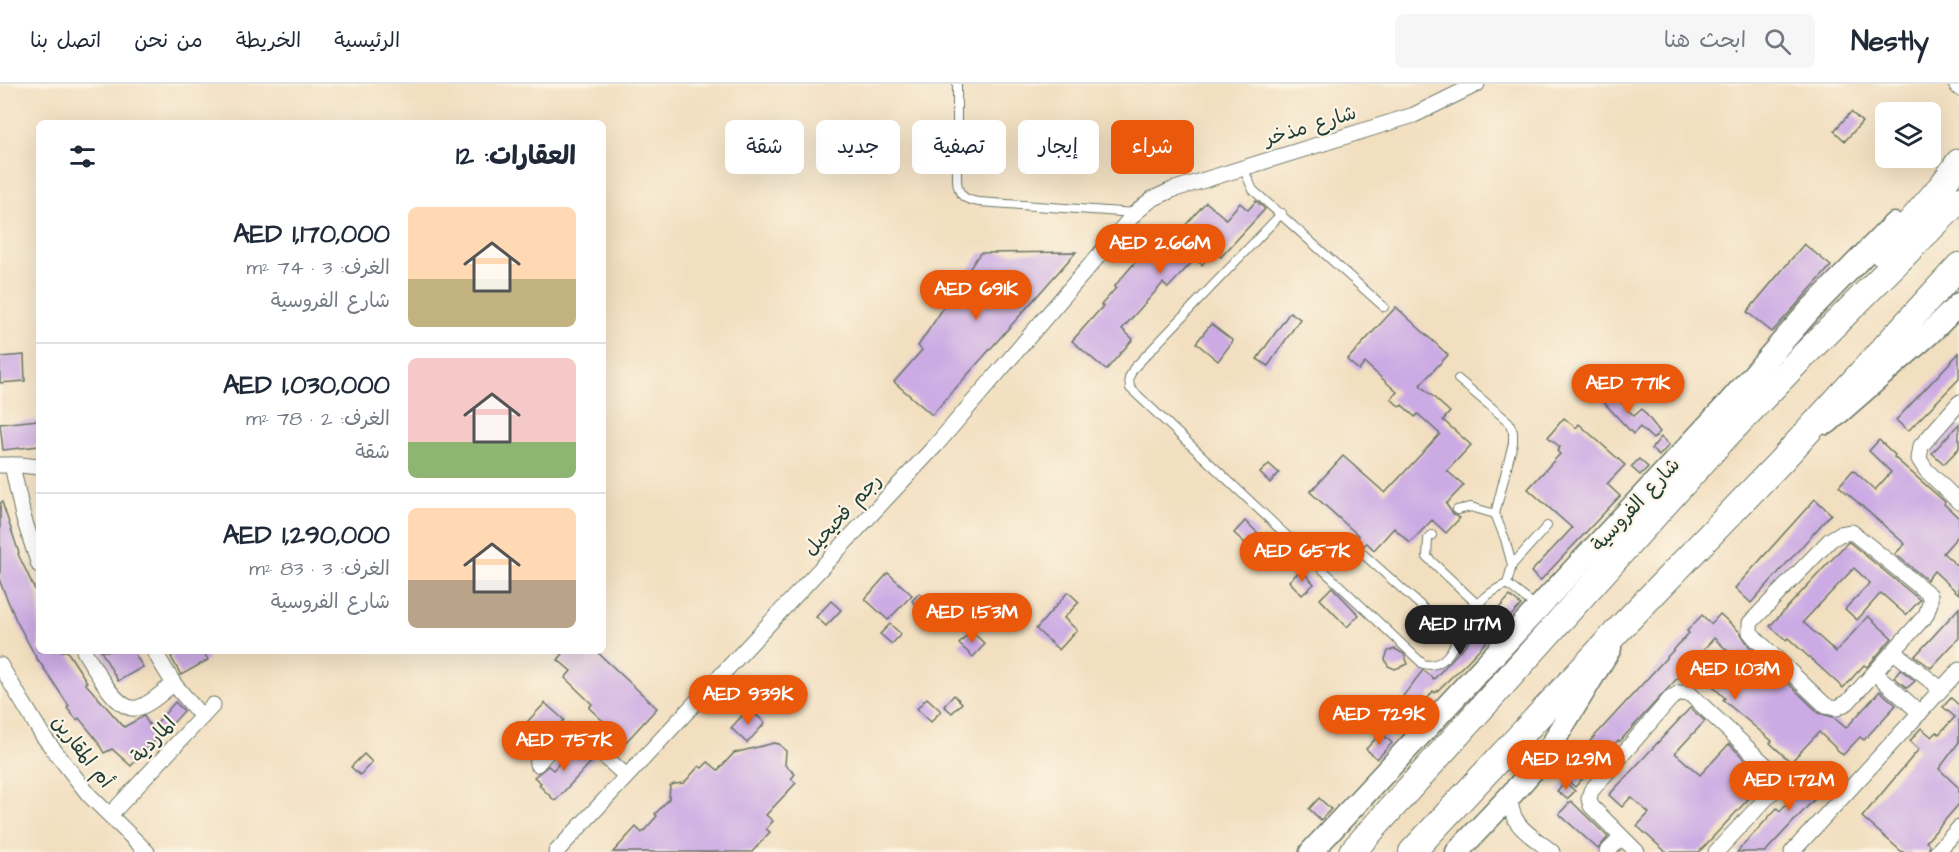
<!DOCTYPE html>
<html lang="ar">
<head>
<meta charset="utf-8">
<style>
  :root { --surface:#fff; --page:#f6f6f7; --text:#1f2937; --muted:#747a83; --line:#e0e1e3; --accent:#ea580c }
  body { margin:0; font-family:"Architects Daughter","Playpen Sans Arabic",sans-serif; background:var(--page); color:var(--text); direction:rtl; height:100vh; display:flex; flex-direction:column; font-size:22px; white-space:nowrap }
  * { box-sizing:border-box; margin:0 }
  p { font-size:20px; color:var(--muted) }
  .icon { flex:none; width:33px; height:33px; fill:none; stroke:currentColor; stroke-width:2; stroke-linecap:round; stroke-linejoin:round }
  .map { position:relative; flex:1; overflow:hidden; direction:ltr }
  .sheet { position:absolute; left:36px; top:36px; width:570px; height:534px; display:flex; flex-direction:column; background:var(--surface); border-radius:9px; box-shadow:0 6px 24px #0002; direction:rtl }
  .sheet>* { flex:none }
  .banner { position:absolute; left:624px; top:36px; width:570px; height:54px; direction:rtl; display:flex; gap:12px }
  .tools { position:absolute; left:1875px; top:18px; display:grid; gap:12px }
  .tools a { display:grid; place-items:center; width:66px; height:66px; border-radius:9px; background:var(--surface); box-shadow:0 6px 24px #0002; font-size:30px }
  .price { position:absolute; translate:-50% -51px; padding:0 14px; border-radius:21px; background:var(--accent); color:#fff; font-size:20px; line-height:39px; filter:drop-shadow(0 2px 3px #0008) }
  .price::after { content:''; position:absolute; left:50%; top:36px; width:18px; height:14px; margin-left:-9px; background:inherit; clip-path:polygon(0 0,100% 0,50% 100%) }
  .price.on { background:#222; color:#fff }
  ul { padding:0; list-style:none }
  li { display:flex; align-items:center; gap:18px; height:150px; padding:0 30px }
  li+li { border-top:2px solid var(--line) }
  li span { display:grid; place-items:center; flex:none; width:168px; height:120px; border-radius:9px; color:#555 }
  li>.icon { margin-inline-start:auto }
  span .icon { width:72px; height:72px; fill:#fffc; stroke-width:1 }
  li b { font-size:26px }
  h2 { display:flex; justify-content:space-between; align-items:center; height:72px; padding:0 30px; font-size:26px }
  .pill { padding:0 21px; border-radius:9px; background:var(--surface); box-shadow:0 6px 24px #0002; font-size:21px; line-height:54px }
  .pill.on { background:var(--accent); color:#fff }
  header { display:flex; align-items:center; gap:36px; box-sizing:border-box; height:84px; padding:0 30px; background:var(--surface); border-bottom:2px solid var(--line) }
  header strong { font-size:28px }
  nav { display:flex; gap:33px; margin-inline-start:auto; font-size:21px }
  .search { width:420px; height:54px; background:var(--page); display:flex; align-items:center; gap:15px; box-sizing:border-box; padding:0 21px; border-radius:9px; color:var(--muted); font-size:22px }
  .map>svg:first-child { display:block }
  .building { fill:#ccabe4 }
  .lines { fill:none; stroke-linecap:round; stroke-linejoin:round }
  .service-casing { stroke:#697665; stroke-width:10 }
  .minor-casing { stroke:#697665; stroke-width:17 }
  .secondary-casing { stroke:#697665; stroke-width:25 }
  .trunk-casing { stroke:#697665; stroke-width:28 }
  .service { stroke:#fff; stroke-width:8 }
  .minor { stroke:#fff; stroke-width:15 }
  .secondary { stroke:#fff; stroke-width:22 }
  .trunk { stroke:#fff; stroke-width:26 }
  .labels { text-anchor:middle; stroke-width:4.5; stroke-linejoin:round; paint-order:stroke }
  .street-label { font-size:20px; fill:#1f3d34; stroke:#fcf5e5 }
</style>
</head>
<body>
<header>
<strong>Nestly</strong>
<div class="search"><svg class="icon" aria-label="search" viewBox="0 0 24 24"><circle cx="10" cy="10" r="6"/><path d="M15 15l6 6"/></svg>ابحث هنا</div>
<nav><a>الرئيسية</a><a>الخريطة</a><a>من نحن</a><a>اتصل بنا</a></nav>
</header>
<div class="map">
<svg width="1959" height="768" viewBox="0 0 1959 768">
  <rect width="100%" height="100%" fill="#fcf5e5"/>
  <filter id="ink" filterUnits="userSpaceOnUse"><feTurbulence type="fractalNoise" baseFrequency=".0167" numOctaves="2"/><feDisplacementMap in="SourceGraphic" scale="12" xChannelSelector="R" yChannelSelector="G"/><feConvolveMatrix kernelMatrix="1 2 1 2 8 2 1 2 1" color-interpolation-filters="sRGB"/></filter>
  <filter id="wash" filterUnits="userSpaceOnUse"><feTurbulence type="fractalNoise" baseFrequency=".008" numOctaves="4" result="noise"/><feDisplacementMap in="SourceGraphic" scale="24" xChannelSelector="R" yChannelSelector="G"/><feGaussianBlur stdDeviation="1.35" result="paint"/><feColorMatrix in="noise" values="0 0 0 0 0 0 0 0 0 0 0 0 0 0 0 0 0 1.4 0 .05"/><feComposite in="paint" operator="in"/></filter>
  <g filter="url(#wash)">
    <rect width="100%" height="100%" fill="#f2dfc0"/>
    <g id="blocks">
      <g class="building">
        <polygon points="1851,28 1862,38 1845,57 1834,47"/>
        <polygon points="1256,117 1265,125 1221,173 1213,167 1202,181 1195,175 1168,204 1163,199 1122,245 1133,255 1106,286 1072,257 1103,222 1101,221 1116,204 1114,203 1165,143 1176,152 1206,118 1226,135 1240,119 1248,126"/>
        <polygon points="1804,160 1831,182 1772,248 1747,228"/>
        <polygon points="1076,168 932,331 894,298 922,266 918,262 980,169"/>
        <polygon points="1396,223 1448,271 1420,301 1450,328 1443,336 1471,361 1447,387 1464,401 1446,420 1453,430 1460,434 1446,449 1432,436 1410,459 1394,444 1374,466 1367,459 1357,467 1351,461 1359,452 1310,408 1343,372 1385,409 1440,350 1418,330 1415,333 1402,321 1400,323 1391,315 1397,308 1365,279 1359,286 1347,276"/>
        <polygon points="1290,228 1300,235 1268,282 1257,275"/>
        <polygon points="1211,240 1233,257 1218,277 1196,259"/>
        <polygon points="1959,269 1959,295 1908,347 1896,336"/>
        <polygon points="24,271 25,297 0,299 0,273"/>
        <polygon points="1605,302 1634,332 1642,325 1660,348 1653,355 1640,343 1633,350 1596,310"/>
        <polygon points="1564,334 1576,344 1579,340 1625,381 1607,400 1620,412 1540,497 1531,488 1572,444 1528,405 1560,370 1557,367 1560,363 1548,353"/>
        <polygon points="38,336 39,362 3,366 0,340"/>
        <polygon points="1959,340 1959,364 1944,380 1932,369"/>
        <polygon points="1661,353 1669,361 1659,372 1651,365"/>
        <polygon points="1879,356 1895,371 1894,373 1945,418 1944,420 1959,434 1959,451 1943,469 1959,483 1959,510 1934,487 1927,496 1895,470 1905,460 1839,402 1853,386 1875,406 1891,388 1869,367"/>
        <polygon points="1639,375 1648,383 1640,391 1631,383"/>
        <polygon points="1269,380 1279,389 1270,399 1260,389"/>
        <polygon points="1815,415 1831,430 1751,519 1735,504"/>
        <polygon points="2,418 19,469 18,470 39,514 39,567 67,567 87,598 85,599 124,643 144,632 157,654 131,682 112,665 104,669 96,655 79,634 77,636 67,624 69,622 39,577 39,579 16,536 0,498 0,419"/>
        <polygon points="1245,437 1258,449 1247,461 1234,449"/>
        <polygon points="1849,458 1920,516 1906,531 1881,509 1857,536 1845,525 1870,499 1854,484 1803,538 1836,568 1868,532 1892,554 1867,583 1864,581 1843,604 1788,554 1786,556 1770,542 1847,459"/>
        <polygon points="1301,486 1314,500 1302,511 1289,497"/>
        <polygon points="888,489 912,511 888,536 865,515"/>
        <polygon points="1332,503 1359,531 1347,543 1320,515"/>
        <polygon points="1068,508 1079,518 1064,534 1077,546 1059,566 1036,545"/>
        <polygon points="919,509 930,520 923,528 912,517"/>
        <polygon points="1510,512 1521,521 1467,578 1435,609 1433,607 1420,625 1403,612 1423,586 1434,595"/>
        <polygon points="831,517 841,526 826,542 816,533"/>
        <polygon points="1959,524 1959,554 1931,584 1915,572"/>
        <polygon points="1720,530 1740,548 1749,562 1819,629 1833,633 1846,644 1880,607 1896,621 1864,656 1860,653 1843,671 1819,648 1791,678 1770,659 1772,657 1723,616 1725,614 1706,596 1730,569 1714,554 1619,658 1618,656 1575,703 1560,690 1689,549 1687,547 1702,531 1711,540"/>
        <polygon points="890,540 901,550 892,560 880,550"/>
        <polygon points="971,547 985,560 973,573 959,560"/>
        <polygon points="1395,565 1404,570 1408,580 1395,585 1388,582 1385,575 1388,567"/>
        <polygon points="101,567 133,567 143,583 118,597"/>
        <polygon points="180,567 203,567 208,576 181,591 171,573"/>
        <polygon points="565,567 596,567 657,624 626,658 589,624 592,620 565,594 571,587 558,576"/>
        <polygon points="1900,585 1915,597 1907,604 1894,593"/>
        <polygon points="954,611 962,619 952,629 944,622"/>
        <polygon points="927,614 941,627 931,638 917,625"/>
        <polygon points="1951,614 1959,621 1959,658 1939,685 1959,704 1959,720 1926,758 1930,761 1928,768 1902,768 1862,733 1919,665 1910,657 1921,644 1932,653 1937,648 1939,650 1955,633 1943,623"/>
        <polygon points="175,618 184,627 164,649 155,641"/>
        <polygon points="545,619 564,636 548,653 538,644 519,663 511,655"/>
        <polygon points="1381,619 1395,632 1395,636 1387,644 1372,629"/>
        <polygon points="749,624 765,639 747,659 731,644"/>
        <polygon points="1690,624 1705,637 1675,669 1700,691 1729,660 1766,696 1699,768 1666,768 1637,742 1649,729 1631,713 1622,723 1609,711"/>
        <polygon points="1381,649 1392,659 1377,675 1366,665"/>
        <polygon points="774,659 779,660 786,667 785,681 795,690 791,695 796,699 766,731 773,737 766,745 770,748 752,768 613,768 636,743 642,749 657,732 655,730 669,715 670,702 674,700 684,699 699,682 702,684 708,678 718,686 734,669"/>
        <polygon points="577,660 594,675 555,717 539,701 541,699 534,693 548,682 553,686"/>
        <polygon points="364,670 372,678 360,691 351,683"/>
        <polygon points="1824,679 1837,691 1765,768 1737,768 1777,724 1780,727"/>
        <polygon points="1565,698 1575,707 1567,715 1557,707"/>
        <polygon points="1319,714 1331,725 1321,736 1309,725"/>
        <polygon points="1571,717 1608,753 1598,765 1559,730"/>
      </g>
    </g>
  </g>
  <g filter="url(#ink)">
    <use href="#blocks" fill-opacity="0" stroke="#697665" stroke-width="1.5"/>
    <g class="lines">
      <defs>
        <g id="service">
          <path d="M957 0V96C958 111 964 116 979 118L1135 129"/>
          <polyline points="1243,84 1253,106 1384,223"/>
          <path d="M1282 129 1133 285 1129 294 1130 304 1423 580C1450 587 1457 551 1468 534 1476 519 1492 506 1507 500L1512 481 1547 442"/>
          <polyline points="1458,295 1509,338 1513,348 1513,359 1495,430"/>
          <polyline points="1457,426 1471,423 1495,430 1505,455 1512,481"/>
          <polyline points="1432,451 1428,455 1427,473 1478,521"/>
          <polyline points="1362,469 1448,546 1460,550"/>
          <polyline points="1507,500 1537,523"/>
        </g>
        <g id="minor">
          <polyline points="1956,0 1959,4"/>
          <polyline points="1959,319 1921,362 1919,375 1926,386 1959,418"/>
          <polyline points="0,381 20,381 39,383"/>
          <polyline points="12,381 23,432 39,481"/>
          <polygon points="1852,448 1930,511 1930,519 1926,531 1848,618 1837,624 1826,622 1756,555 1750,548 1750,539 1830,456 1840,450"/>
          <path d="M84 567C94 583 116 628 137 624 150 621 163 607 174 600"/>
          <polyline points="154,567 174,600 202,633"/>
          <polyline points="1894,568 1941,605"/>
          <polyline points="0,581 43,652 89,711 147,768"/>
          <polyline points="1875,589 1920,629"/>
          <polyline points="537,680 566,647 577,647 626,692"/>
          <path d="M1510 712C1510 743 1530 750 1552 768"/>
          <polyline points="110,731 213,621"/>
          <polyline points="556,768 936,361 1135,129 1152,115 1172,106 1414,31 1477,0"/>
          <polyline points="1607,768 1621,754"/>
          <polyline points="1637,768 1591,722 1589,715 1591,707 1670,615 1679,609 1690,610 1776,691 1775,705 1716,768"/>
          <polyline points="1792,768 1959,586"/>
          <polyline points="1937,768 1959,744"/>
        </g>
        <g id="secondary">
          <polyline points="1827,339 1930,249 1959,220"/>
          <polyline points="1311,768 1726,322 1810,226 1894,140"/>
          <polyline points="1457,768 1510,712 1550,666 1559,648 1610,564"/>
        </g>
        <g id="trunk">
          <polyline points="1883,170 1944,99 1959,78"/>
          <polyline points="1352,768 1725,353 1801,274 1959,116"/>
          <polyline points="1412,768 1626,538 1780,378 1959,182"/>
        </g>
      </defs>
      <use href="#service" class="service-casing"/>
      <use href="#minor" class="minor-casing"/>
      <use href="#secondary" class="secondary-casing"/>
      <use href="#trunk" class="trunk-casing"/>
      <use href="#service" class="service"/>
      <use href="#minor" class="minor"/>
      <use href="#secondary" class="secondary"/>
      <use href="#trunk" class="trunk"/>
    </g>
  </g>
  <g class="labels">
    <g class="street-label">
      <text transform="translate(1310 41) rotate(-17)" y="7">شارع مذخر</text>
      <text transform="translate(1635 420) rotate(-47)" y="7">شارع الفروسية</text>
      <text transform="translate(842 430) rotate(-47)" y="7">رجم فحيحيل</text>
      <text transform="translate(153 655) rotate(-47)" y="7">الماردية</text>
      <text transform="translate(83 667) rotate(52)" y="7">أم المقارين</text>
    </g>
  </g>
</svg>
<div class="tools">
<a><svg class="icon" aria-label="layers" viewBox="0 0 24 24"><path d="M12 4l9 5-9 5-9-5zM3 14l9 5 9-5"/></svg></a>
</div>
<b class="price" style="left:1160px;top:191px">AED 2.66M</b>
<b class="price" style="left:976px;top:237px">AED 691K</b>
<b class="price" style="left:1628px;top:331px">AED 771K</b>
<b class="price" style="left:1302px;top:499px">AED 657K</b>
<b class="price" style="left:972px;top:560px">AED 1.53M</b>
<b class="price on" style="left:1460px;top:572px">AED 1.17M</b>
<b class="price" style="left:1735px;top:617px">AED 1.03M</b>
<b class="price" style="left:748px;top:642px">AED 939K</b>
<b class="price" style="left:1379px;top:662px">AED 729K</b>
<b class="price" style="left:564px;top:688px">AED 757K</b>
<b class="price" style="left:1566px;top:707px">AED 1.29M</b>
<b class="price" style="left:1789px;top:728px">AED 1.72M</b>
<div class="banner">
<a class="pill on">شراء</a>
<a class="pill">إيجار</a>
<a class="pill">تصفية</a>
<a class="pill">جديد</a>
<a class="pill">شقة</a>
</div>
<section class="sheet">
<h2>العقارات: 12<svg class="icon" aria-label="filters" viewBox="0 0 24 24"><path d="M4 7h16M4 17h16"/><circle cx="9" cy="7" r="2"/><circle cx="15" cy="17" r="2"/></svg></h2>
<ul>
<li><span style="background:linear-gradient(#ffd9b3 60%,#c2b280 0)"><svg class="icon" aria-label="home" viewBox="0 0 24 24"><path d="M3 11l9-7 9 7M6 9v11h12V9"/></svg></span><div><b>AED 1,170,000</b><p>الغرف: 3 · 74 m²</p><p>شارع الفروسية</p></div></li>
<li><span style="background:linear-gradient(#f6c9c9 70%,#8fb573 0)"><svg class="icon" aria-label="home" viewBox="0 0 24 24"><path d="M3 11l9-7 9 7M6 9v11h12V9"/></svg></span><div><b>AED 1,030,000</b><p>الغرف: 2 · 78 m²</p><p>شقة</p></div></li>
<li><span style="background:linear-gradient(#ffd9b3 60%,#b9a48a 0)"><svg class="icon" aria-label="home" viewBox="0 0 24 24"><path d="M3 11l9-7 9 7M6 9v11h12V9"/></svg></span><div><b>AED 1,290,000</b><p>الغرف: 3 · 83 m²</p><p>شارع الفروسية</p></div></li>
</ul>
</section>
</div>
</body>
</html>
